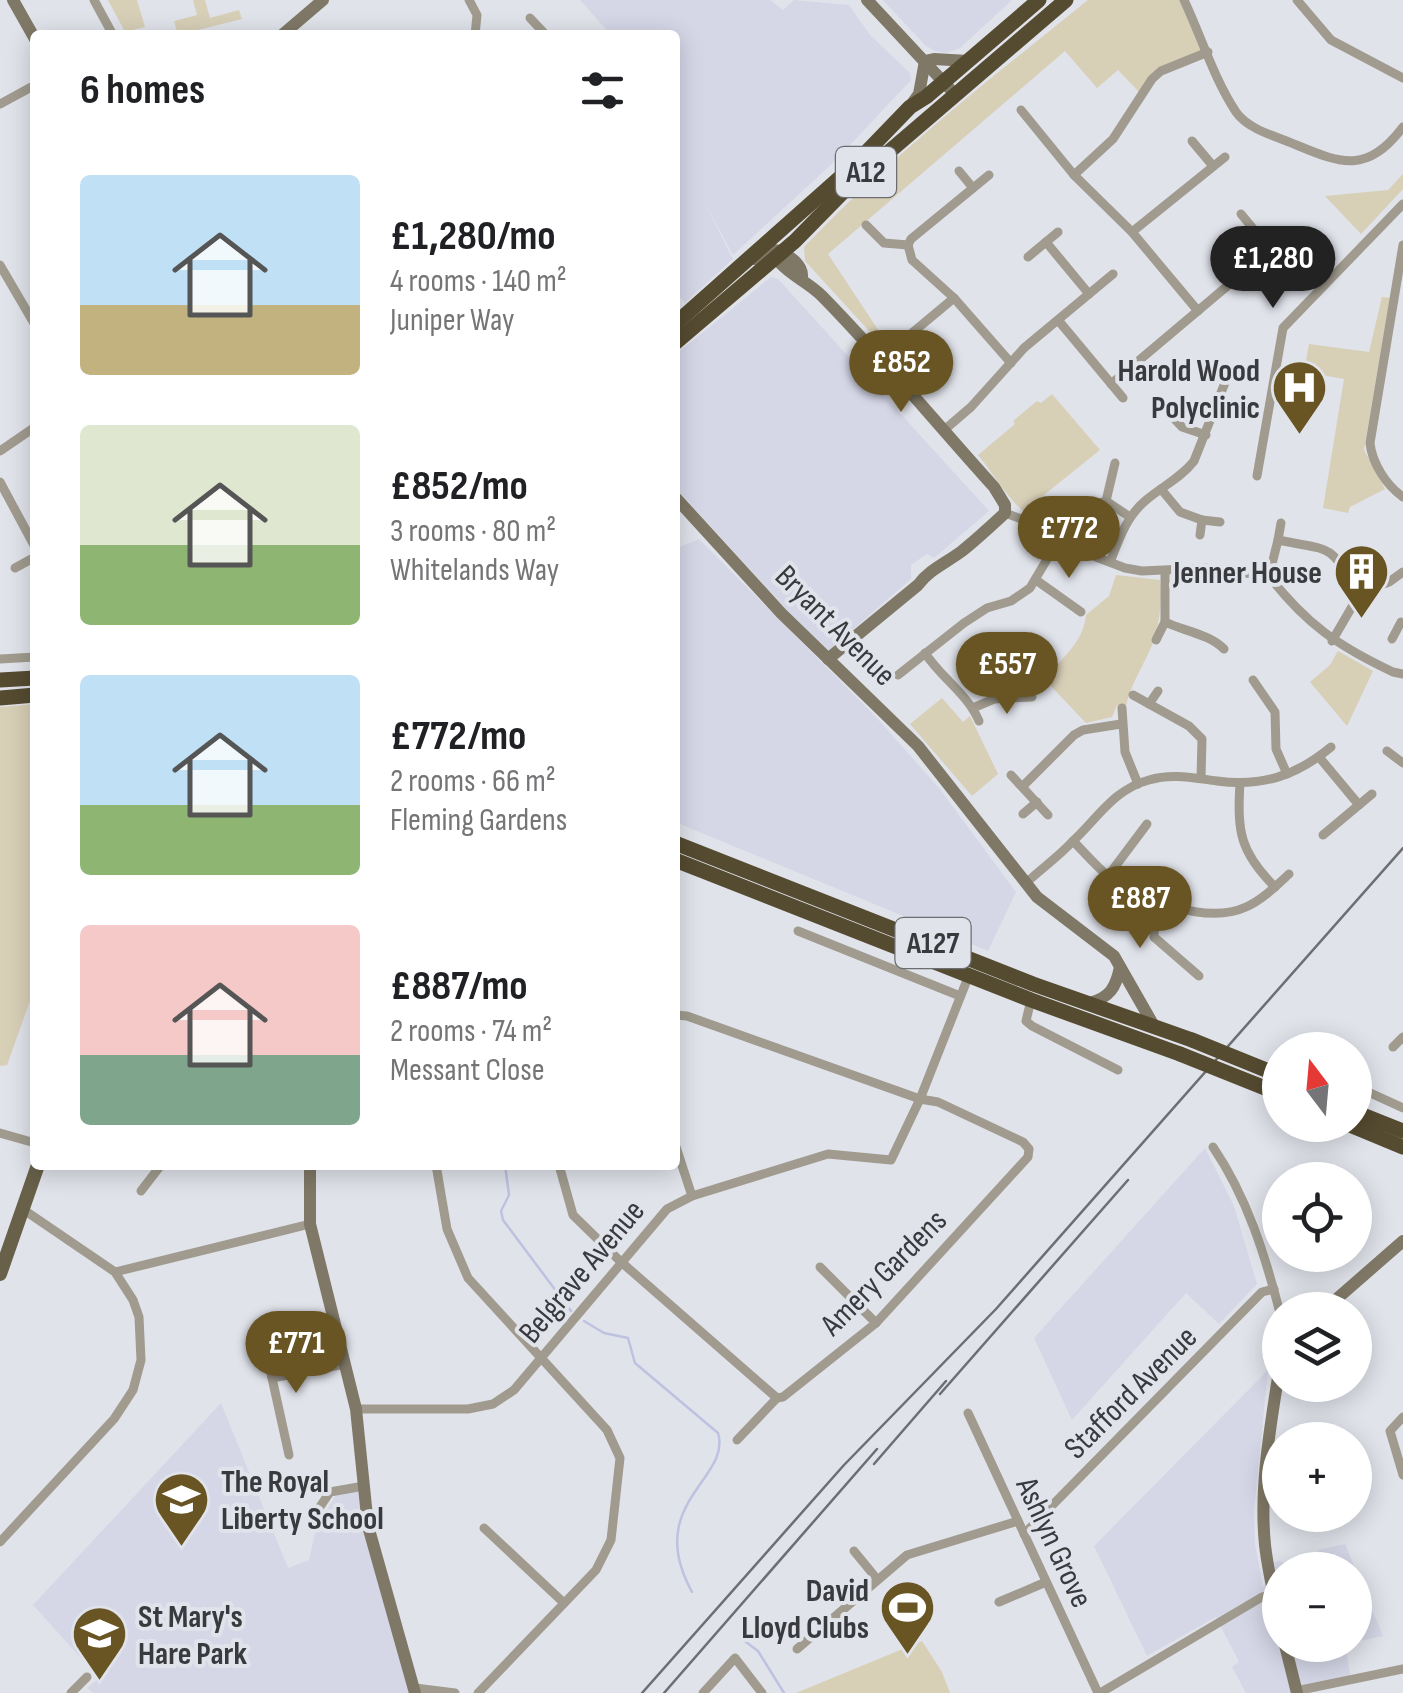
<!DOCTYPE html>
<html lang="en">
<head>
<meta charset="utf-8">
<style>
  :root { --surface:#fff; --page:#f6f6f6; --text:#202124; --muted:#757577; --accent:#685523 }
  body { margin:0; font-family:"Sofia Sans Condensed",sans-serif; background:var(--page); color:var(--text); height:100vh; display:flex; flex-direction:column; font-size:38px; white-space:nowrap }
  * { box-sizing:border-box; margin:0 }
  p { font-size:32px; color:var(--muted) }
  .icon { flex:none; width:55px; height:55px; fill:none; stroke:currentColor; stroke-width:2; stroke-linecap:round; stroke-linejoin:round }
  .map { position:relative; flex:1; overflow:hidden }
  .details { position:absolute; left:30px; top:30px; width:650px; height:1140px; display:flex; flex-direction:column; background:var(--surface); border-radius:10px; box-shadow:0 5px 25px #0003 }
  .details>* { flex:none }
  .needle { width:65px; rotate:344deg }
  .buttons { position:absolute; left:1262px; top:1032px; display:grid; gap:20px }
  .buttons a { display:grid; place-items:center; width:110px; height:110px; border-radius:50%; background:var(--surface); box-shadow:0 5px 25px #0003; font-size:50px }
  .price { position:absolute; translate:-50% -85px; padding:0 22px; border-radius:35px; background:var(--accent); color:#fff; font-size:32px; line-height:65px; filter:drop-shadow(0 2px 5px #0008) }
  .price::after { content:''; position:absolute; left:50%; top:60px; width:30px; height:22px; margin-left:-15px; background:inherit; clip-path:polygon(0 0,100% 0,50% 100%) }
  .price.active { background:#222; color:#fff }
  ul { padding:0; list-style:none }
  li { display:flex; align-items:center; gap:30px; height:250px; padding:0 50px }
  li span { display:grid; place-items:center; flex:none; width:280px; height:200px; border-radius:10px; color:#555 }
  li>.icon { margin-inline-start:auto }
  span .icon { width:120px; height:120px; fill:#fffc; stroke-width:1 }
  li b { font-size:42px }
  h2 { display:flex; justify-content:space-between; align-items:center; height:120px; padding:0 50px; font-size:42px }
  .map>svg:first-child { display:block }
  .built { fill:#d5d7e7 }
  .green { fill:#d8cfb7 }
  .lines { fill:none; stroke-linecap:round; stroke-linejoin:round }
  .stream { stroke:#bec2e0; stroke-width:2.5 }
  .street { stroke:#a09b8e; stroke-width:9 }
  .secondary { stroke:#7f7866; stroke-width:12 }
  .primary { stroke:#686049; stroke-width:14 }
  .highway { stroke:#554b31; stroke-width:15 }
  .rail { stroke:#6c6e72; stroke-width:2.5 }
  .highway-bridge { stroke:#554b31; stroke-width:15 }
  .labels { text-anchor:middle; stroke-width:8; stroke-linejoin:round; paint-order:stroke }
  .shield { fill:#e1e3eb; stroke:#6b6d71; stroke-width:2.5 }
  .shield-label { font-size:30px; font-weight:bold; fill:#393a3d }
  .poi-label { font-size:32px; font-weight:bold; fill:#393a3d; stroke:#e1e3eb; text-anchor:end }
  .street-label { font-size:32px; fill:#393a3d; stroke:#e1e3eb }
</style>
</head>
<body>
<div class="map">
<svg width="1403" height="1693" viewBox="0 0 1403 1693">
  <rect width="100%" height="100%" fill="#e1e3eb"/>
  <g class="built">
    <polygon points="580,0 770,0 783,10 794,0 849,5 870,35 910,73 911,80 836,160 733,255 703,200 733,259 685,303 675,291 675,35 611,35"/>
    <polygon points="883,0 1012,0 960,48 946,53 935,51 925,45"/>
    <polygon points="771,277 778,279 989,511 934,558 927,554 911,565 911,579 826,653 675,487 675,355"/>
    <polygon points="699,539 876,717 939,788 1016,892 988,951 675,822 675,549"/>
    <polygon points="1205,1148 1234,1206 1257,1284 1219,1324 1186,1293 1072,1420 1034,1338"/>
    <polygon points="1268,1370 1254,1510 1255,1544 1263,1587 1271,1581 1268,1564 1279,1561 1291,1565 1320,1559 1318,1550 1345,1544 1383,1636 1355,1642 1355,1570 1280,1570 1280,1645 1345,1645 1351,1680 1297,1693 1246,1693 1232,1667 1239,1662 1216,1617 1147,1656 1094,1546"/>
    <polygon points="221,1403 288,1568 309,1560 316,1529 337,1493 364,1486 415,1693 93,1693 87,1688 99,1678 33,1605"/>
  </g>
  <g class="green">
    <polygon points="108,0 137,0 145,27 125,32"/>
    <polygon points="193,0 205,0 210,18 239,10 242,19 178,35 174,21 197,15"/>
    <path d="M1088 0H1184L1208 52 1161 71 1141 94 1118 70 1097 88 1065 51 828 254 904 369 805 261 804 247C891 156 990 79 1088 0Z"/>
    <polygon points="1403,174 1403,189 1361,234 1325,196 1388,190"/>
    <polygon points="1382,297 1390,298 1364,450 1385,489 1350,507 1348,513 1323,508 1344,379 1304,372 1309,344 1369,352"/>
    <path d="M1052 394 1100 450 1024 511C1011 503 990 469 978 455L1015 424 1013 421 1037 401 1041 403Z"/>
    <path d="M1116 575 1160 580C1162 600 1160 626 1152 645 1143 667 1131 683 1126 706L1117 705 1112 717 1086 723 1046 681C1059 657 1083 646 1086 615L1109 596Z"/>
    <polygon points="1338,651 1373,671 1347,726 1310,682 1330,665"/>
    <polygon points="942,698 963,722 970,716 998,774 972,796 910,724"/>
    <polygon points="35,704 35,987 7,1065 0,1066 0,707"/>
    <polygon points="922,1641 942,1672 950,1693 796,1693"/>
  </g>
  <g class="lines">
    <g class="stream">
      <polyline points="505,1165 509,1195 501,1211 503,1220 571,1311"/>
      <path d="M584 1321 604 1333 628 1338 635 1363 718 1433C732 1479 643 1503 692 1592"/>
      <polyline points="742,1639 758,1651 784,1693"/>
    </g>
    <g class="street">
      <polyline points="94,0 113,35"/>
      <polyline points="469,0 477,15 475,35"/>
      <path d="M1184 0C1201 36 1214 79 1236 112 1247 128 1271 135 1289 142 1338 162 1365 177 1403 127"/>
      <polyline points="1297,0 1331,40 1403,78"/>
      <polyline points="530,18 546,35"/>
      <polyline points="0,104 35,85"/>
      <polyline points="1021,110 1074,175 1132,232 1198,311"/>
      <polyline points="1192,141 1213,166"/>
      <polyline points="959,171 973,188"/>
      <polyline points="989,175 911,239 908,245 912,260 954,298 1011,363"/>
      <polyline points="1074,175 1113,139 1152,79 1161,71 1208,52"/>
      <polyline points="1241,214 1283,265"/>
      <polyline points="866,225 884,243 908,245"/>
      <polyline points="1132,232 1225,157"/>
      <polyline points="1046,242 1089,294"/>
      <path d="M1403 245 1370 443C1372 463 1386 485 1403 497"/>
      <polyline points="1028,257 1058,232"/>
      <polyline points="0,265 35,325"/>
      <polyline points="1058,320 1123,398"/>
      <polyline points="900,343 954,298"/>
      <polyline points="1111,384 1270,250"/>
      <polyline points="1167,411 1182,427 1206,435"/>
      <polyline points="943,431 971,407 1024,348 1113,274"/>
      <polyline points="0,451 35,427"/>
      <polyline points="1257,476 1283,328 1403,204"/>
      <polyline points="0,482 35,547"/>
      <polyline points="1161,489 1180,512 1202,520 1200,535"/>
      <polyline points="1106,501 1130,517"/>
      <polyline points="1005,513 1062,534 1096,557 1125,568 1142,571 1205,568 1269,576"/>
      <polyline points="1081,513 1089,506 1106,501 1115,463"/>
      <polyline points="1202,520 1220,522"/>
      <polyline points="1278,540 1281,523"/>
      <path d="M1110 562C1119 540 1126 517 1145 501 1161 487 1181 478 1194 461L1228 375"/>
      <polyline points="15,568 35,557"/>
      <path d="M1269 576 1278 540C1336 552 1325 541 1360 593L1332 641"/>
      <path d="M1269 576C1306 624 1338 646 1393 672L1403 674"/>
      <polyline points="1036,580 1081,612"/>
      <polyline points="1360,593 1389,582 1403,572"/>
      <path d="M1165 622C1184 631 1209 634 1224 649"/>
      <polyline points="1392,639 1401,622"/>
      <polyline points="1156,640 1165,622 1165,571"/>
      <path d="M925 653C942 679 967 693 979 721"/>
      <polyline points="0,659 35,657"/>
      <polyline points="898,675 964,623 987,608 1011,601 1030,588 1062,534"/>
      <polyline points="1253,680 1275,712 1276,749 1287,774"/>
      <polyline points="1133,695 1189,726 1202,739 1201,778"/>
      <polyline points="1149,704 1158,691"/>
      <polyline points="973,708 994,699 1032,697"/>
      <polyline points="1122,708 1125,752 1138,784"/>
      <polyline points="1387,751 1403,763"/>
      <polyline points="1319,757 1359,805"/>
      <polyline points="1011,775 1048,815"/>
      <path d="M1240 783C1237 832 1240 852 1275 887"/>
      <polyline points="1023,786 1074,735 1083,730 1121,724"/>
      <polyline points="1023,814 1037,802"/>
      <polyline points="1323,835 1372,794"/>
      <path d="M1073 841C1084 852 1095 865 1107 875 1139 900 1207 925 1246 907 1262 900 1276 886 1289 874"/>
      <polyline points="1108,876 1147,824"/>
      <path d="M1026 883C1041 869 1058 857 1072 842 1097 819 1114 789 1149 780 1172 773 1193 778 1217 781 1262 787 1296 776 1331 747"/>
      <polyline points="1162,902 1155,918 1154,937 1199,976"/>
      <polyline points="798,931 960,996"/>
      <polyline points="1031,1000 1026,1021 1032,1026 1118,1070"/>
      <polyline points="1393,1047 1403,1037"/>
      <polyline points="1355,1086 1403,1108"/>
      <polyline points="0,1133 35,1143"/>
      <polyline points="675,1144 692,1196"/>
      <path d="M1213 1147C1247 1197 1265 1255 1280 1313"/>
      <polyline points="436,1165 447,1229 468,1278 607,1430 620,1458 611,1540 596,1570 478,1693"/>
      <polyline points="559,1165 573,1215 620,1261 777,1398 783,1397 876,1323 1028,1157 1029,1149 1023,1142 938,1102 920,1099 687,1016 675,1015"/>
      <polyline points="141,1191 161,1165"/>
      <polyline points="820,1267 876,1323"/>
      <polyline points="115,1272 310,1224"/>
      <polyline points="262,1336 272,1378"/>
      <polyline points="356,1409 468,1409 493,1404 514,1390 667,1209 692,1196 828,1154 891,1160 920,1099 969,975"/>
      <polyline points="968,1413 1098,1693"/>
      <polyline points="1403,1417 1390,1431 1403,1475"/>
      <polyline points="737,1440 777,1398"/>
      <polyline points="289,1455 272,1378 345,1364"/>
      <polyline points="313,1517 330,1492 364,1486"/>
      <polyline points="484,1528 564,1603"/>
      <polyline points="1024,1534 1262,1292 1274,1289"/>
      <polyline points="0,1542 114,1419 133,1390 141,1360 139,1317 133,1300 115,1272 24,1210"/>
      <polyline points="854,1551 877,1579"/>
      <polyline points="999,1602 1046,1582"/>
      <polyline points="797,1649 907,1555 1018,1521"/>
      <polyline points="415,1688 455,1693"/>
      <polyline points="1296,1691 1403,1669"/>
      <polyline points="71,1693 87,1677"/>
      <polyline points="703,1693 735,1658 762,1693"/>
      <polyline points="1100,1693 1262,1597 1274,1594"/>
    </g>
    <g class="secondary">
      <polyline points="13,0 35,39"/>
      <polyline points="867,0 950,89"/>
      <polyline points="282,35 323,0"/>
      <polyline points="925,61 934,59 968,61"/>
      <polyline points="911,105 919,94 925,61"/>
      <path d="M781 253C791 256 803 266 802 277"/>
      <path d="M749 258 761 260 773 250 781 251 780 263C793 277 808 282 822 296 882 357 937 424 994 487L1005 505V513C991 526 977 539 962 551 946 563 930 569 918 585L828 659"/>
      <polyline points="675,497 781,613 918,746 1037,897 1114,956 1154,1026"/>
      <path d="M1089 1003C1110 998 1116 987 1120 967"/>
      <polyline points="310,1165 310,1224 356,1409 368,1526 415,1693"/>
      <polyline points="1324,1310 1403,1241"/>
      <path d="M1280 1365C1271 1423 1259 1486 1265 1545 1268 1571 1274 1597 1280 1622"/>
      <polyline points="1285,1645 1297,1693"/>
    </g>
    <polyline class="primary" points="0,1274 38,1165"/>
    <g class="highway">
      <polyline points="675,324 854,165 910,107 926,97 1039,0"/>
      <polyline points="675,343 795,241 849,186 1066,0"/>
      <polyline points="0,680 35,678"/>
      <polyline points="0,698 35,695"/>
      <polyline points="675,843 1033,984 1192,1040"/>
      <polyline points="675,860 1031,1000 1180,1054"/>
      <polyline points="1355,1112 1403,1131"/>
      <polyline points="1350,1125 1403,1147"/>
    </g>
    <g class="rail">
      <polyline points="940,1394 1128,1180"/>
      <polyline points="874,1464 946,1381"/>
      <polyline points="642,1693 844,1465 996,1309 1403,848"/>
      <polyline points="664,1693 877,1449"/>
    </g>
    <g class="highway-bridge">
      <polyline points="1192,1040 1276,1074"/>
      <polyline points="1180,1054 1265,1088"/>
    </g>
  </g>
  <defs>
    <symbol id="hospital-pin" viewBox="-11 -11 22 30"><path d="M0 17L-7.5 6A9.5 9.5 0 1 1 7.5 6Z" fill="#685523" stroke="#e1e3eb"/><path d="M-5-5h3v3.5h4V-5h3V5h-3V1.5h-4V5h-3Z" fill="#fff"/></symbol>
    <symbol id="building-pin" viewBox="-11 -11 22 30"><path d="M0 17L-7.5 6A9.5 9.5 0 1 1 7.5 6Z" fill="#685523" stroke="#e1e3eb"/><path d="M-4-6H4V6H1V3H-1V6H-4ZM-2.5-4.3h1.7v1.8h-1.7ZM.8-4.3h1.7v1.8H.8ZM-2.5-1h1.7V.8h-1.7ZM.8-1h1.7V.8H.8Z" fill="#fff"/></symbol>
    <symbol id="school-pin" viewBox="-11 -11 22 30"><path d="M0 17L-7.5 6A9.5 9.5 0 1 1 7.5 6Z" fill="#685523" stroke="#e1e3eb"/><path d="M0-5L7-2L0 1L-7-2ZM-4 1L0 2.5L4 1V4Q0 6-4 4Z" fill="#fff"/></symbol>
    <symbol id="stadium-pin" viewBox="-11 -11 22 30"><path d="M0 17L-7.5 6A9.5 9.5 0 1 1 7.5 6Z" fill="#685523" stroke="#e1e3eb"/><path d="M0-5a6.5 5 0 1 0 0 10a6.5 5 0 1 0 0-10ZM-3.5-1.8h7v3.6h-7Z" fill="#fff"/></symbol>
  </defs>
  <g fill-rule="evenodd">
    <use href="#hospital-pin" x="1268" y="356" width="63" height="86"/>
    <use href="#building-pin" x="1330" y="540" width="63" height="86"/>
    <use href="#school-pin" x="150" y="1468" width="63" height="86"/>
    <use href="#stadium-pin" x="876" y="1576" width="63" height="86"/>
    <use href="#school-pin" x="68" y="1602" width="63" height="86"/>
  </g>
  <g class="labels">
    <g class="shield">
      <rect x="836" y="147" width="60" height="50" rx="8"/>
      <rect x="895.5" y="918" width="75" height="50" rx="8"/>
    </g>
    <g class="shield-label">
      <text x="866" y="182">A12</text>
      <text x="933" y="953">A127</text>
    </g>
    <g class="poi-label">
      <text x="1260" y="381">Harold Wood<tspan x="1260" dy="37">Polyclinic</tspan></text>
      <text x="1322" y="583">Jenner House</text>
      <text x="221" y="1492" text-anchor="start">The Royal<tspan x="221" dy="37">Liberty School</tspan></text>
      <text x="869" y="1601">David<tspan x="869" dy="37">Lloyd Clubs</tspan></text>
      <text x="138" y="1627" text-anchor="start">St Mary's<tspan x="138" dy="37">Hare Park</tspan></text>
    </g>
    <g class="street-label">
      <text transform="translate(836 625) rotate(45)" y="11">Bryant Avenue</text>
      <text transform="translate(581 1271) rotate(-50)" y="11">Belgrave Avenue</text>
      <text transform="translate(883 1272) rotate(-45)" y="11">Amery Gardens</text>
      <text transform="translate(1130 1392) rotate(-45)" y="11">Stafford Avenue</text>
      <text transform="translate(1055 1542) rotate(65)" y="11">Ashlyn Grove</text>
    </g>
  </g>
</svg>
<div class="buttons">
<a><svg class="needle" viewBox="-14 -14 28 28"><path d="M0-13l5 13h-10z" fill="#e53935"/><path d="M0 13l5-13h-10z" fill="#757577"/></svg></a>
<a><svg class="icon" aria-label="locate" viewBox="0 0 24 24"><circle cx="12" cy="12" r="6"/><path d="M12 2v4M12 18v4M2 12h4M18 12h4"/></svg></a>
<a><svg class="icon" aria-label="layers" viewBox="0 0 24 24"><path d="M12 4l9 5-9 5-9-5zM3 14l9 5 9-5"/></svg></a>
<a>+</a>
<a>−</a>
</div>
<b class="price active" style="left:1273px;top:311px">£1,280</b>
<b class="price" style="left:901px;top:415px">£852</b>
<b class="price" style="left:1069px;top:581px">£772</b>
<b class="price" style="left:1007px;top:717px">£557</b>
<b class="price" style="left:1140px;top:951px">£887</b>
<b class="price" style="left:296px;top:1396px">£771</b>
<section class="details">
<h2>6 homes<svg class="icon" aria-label="filters" viewBox="0 0 24 24"><path d="M4 7h16M4 17h16"/><circle cx="9" cy="7" r="2"/><circle cx="15" cy="17" r="2"/></svg></h2>
<ul>
<li><span style="background:linear-gradient(#bfe0f5 65%,#c2b280 0)"><svg class="icon" aria-label="home" viewBox="0 0 24 24"><path d="M3 11l9-7 9 7M6 9v11h12V9"/></svg></span><div><b>£1,280/mo</b><p>4 rooms · 140 m²</p><p>Juniper Way</p></div></li>
<li><span style="background:linear-gradient(#dfe7d0 60%,#8fb573 0)"><svg class="icon" aria-label="home" viewBox="0 0 24 24"><path d="M3 11l9-7 9 7M6 9v11h12V9"/></svg></span><div><b>£852/mo</b><p>3 rooms · 80 m²</p><p>Whitelands Way</p></div></li>
<li><span style="background:linear-gradient(#bfe0f5 65%,#8fb573 0)"><svg class="icon" aria-label="home" viewBox="0 0 24 24"><path d="M3 11l9-7 9 7M6 9v11h12V9"/></svg></span><div><b>£772/mo</b><p>2 rooms · 66 m²</p><p>Fleming Gardens</p></div></li>
<li><span style="background:linear-gradient(#f6c9c9 65%,#7fa58c 0)"><svg class="icon" aria-label="home" viewBox="0 0 24 24"><path d="M3 11l9-7 9 7M6 9v11h12V9"/></svg></span><div><b>£887/mo</b><p>2 rooms · 74 m²</p><p>Messant Close</p></div></li>
</ul>
</section>
</div>
</body>
</html>
